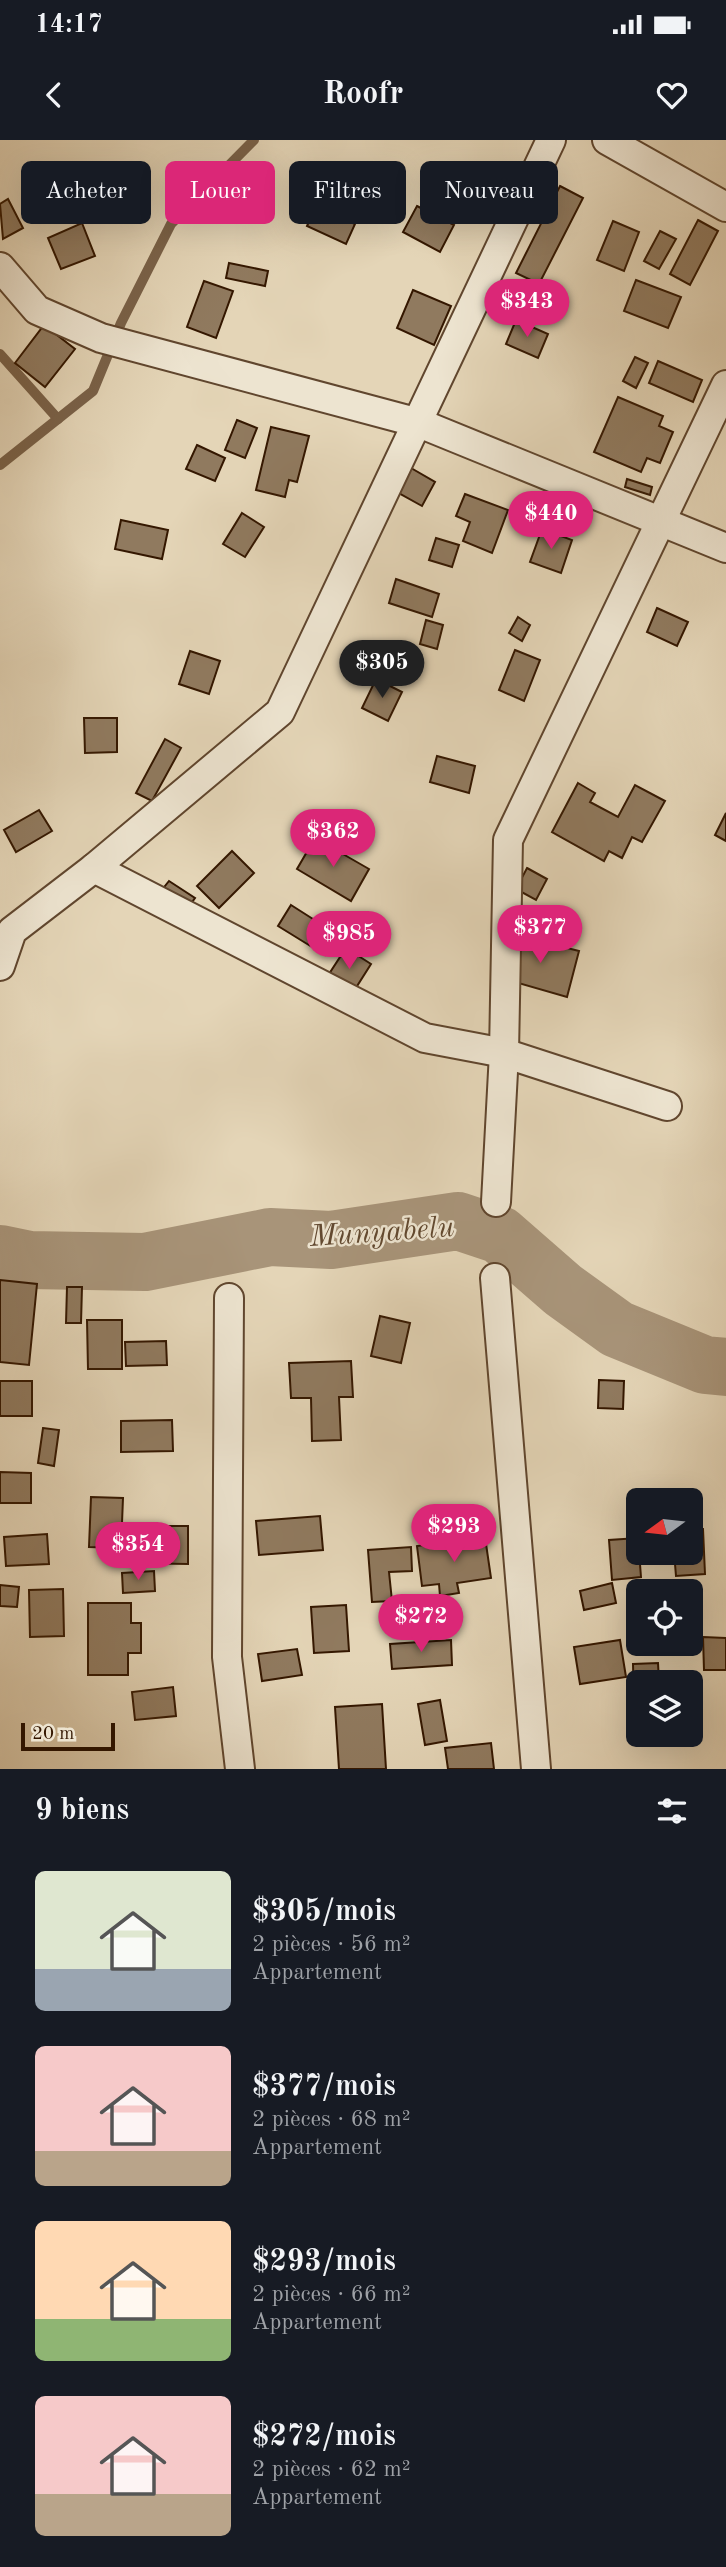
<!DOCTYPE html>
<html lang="fr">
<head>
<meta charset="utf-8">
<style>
  :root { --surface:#171b24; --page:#20242c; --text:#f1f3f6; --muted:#9ea1a6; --accent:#db2777 }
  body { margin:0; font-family:"Old Standard TT",serif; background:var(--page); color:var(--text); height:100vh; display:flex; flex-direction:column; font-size:26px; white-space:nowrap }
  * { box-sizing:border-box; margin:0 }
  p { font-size:23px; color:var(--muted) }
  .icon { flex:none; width:38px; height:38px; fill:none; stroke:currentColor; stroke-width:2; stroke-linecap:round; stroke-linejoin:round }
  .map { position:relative; height:1629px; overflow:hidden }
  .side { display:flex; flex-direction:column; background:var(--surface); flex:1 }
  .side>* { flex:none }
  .guide { position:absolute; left:21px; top:21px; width:684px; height:63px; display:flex; gap:14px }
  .needle { width:46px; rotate:255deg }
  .fabs { position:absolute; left:626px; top:1348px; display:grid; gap:14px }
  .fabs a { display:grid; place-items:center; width:77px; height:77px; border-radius:10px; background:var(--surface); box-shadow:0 7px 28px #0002; font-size:35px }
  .scale { position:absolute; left:21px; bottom:18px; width:94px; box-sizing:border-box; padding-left:7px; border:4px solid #341700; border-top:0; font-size:19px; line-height:24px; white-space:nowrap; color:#341700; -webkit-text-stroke:5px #ede4d0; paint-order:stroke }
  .price { position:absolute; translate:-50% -60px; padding:0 16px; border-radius:24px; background:var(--accent); color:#fff; font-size:23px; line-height:46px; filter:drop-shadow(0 2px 4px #0008) }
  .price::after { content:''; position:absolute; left:50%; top:42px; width:21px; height:16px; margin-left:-10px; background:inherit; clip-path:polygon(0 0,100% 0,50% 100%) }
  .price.current { background:#222; color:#fff }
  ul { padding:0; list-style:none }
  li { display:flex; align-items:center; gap:21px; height:175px; padding:0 35px }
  li span { display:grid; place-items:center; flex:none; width:196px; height:140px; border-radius:10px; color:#555 }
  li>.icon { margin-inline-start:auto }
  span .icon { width:84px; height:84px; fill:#fffc; stroke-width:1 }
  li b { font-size:30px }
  h2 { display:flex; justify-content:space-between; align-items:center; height:84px; padding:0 35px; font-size:30px }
  .chip { padding:0 24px; border-radius:10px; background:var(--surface); box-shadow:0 7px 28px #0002; font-size:24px; line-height:63px }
  .chip.current { background:var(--accent); color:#fff }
  .status { display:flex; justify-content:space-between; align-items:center; height:49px; padding:0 35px; background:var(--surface); direction:ltr }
  .status svg { height:19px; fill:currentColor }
  header { display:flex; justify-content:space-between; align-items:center; height:91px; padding:0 35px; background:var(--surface); font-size:32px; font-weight:700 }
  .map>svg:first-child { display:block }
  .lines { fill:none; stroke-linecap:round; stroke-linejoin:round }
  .stream { stroke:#7a6249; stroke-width:10 }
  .river { stroke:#a89479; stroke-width:58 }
  .building { fill:#907a5f; stroke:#341700; stroke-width:2 }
  .street-casing { stroke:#60462e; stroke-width:32 }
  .street { stroke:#ede4d0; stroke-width:28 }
  .labels { text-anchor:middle; stroke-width:5; stroke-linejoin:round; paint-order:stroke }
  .water-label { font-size:30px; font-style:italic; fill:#624930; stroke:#ede4d0 }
</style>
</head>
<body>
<div class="status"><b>14:17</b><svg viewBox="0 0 49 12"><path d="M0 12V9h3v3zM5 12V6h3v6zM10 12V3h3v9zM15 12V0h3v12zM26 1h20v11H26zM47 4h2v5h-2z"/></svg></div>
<header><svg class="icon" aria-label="back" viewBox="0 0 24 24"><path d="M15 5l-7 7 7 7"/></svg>Roofr<svg class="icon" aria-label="heart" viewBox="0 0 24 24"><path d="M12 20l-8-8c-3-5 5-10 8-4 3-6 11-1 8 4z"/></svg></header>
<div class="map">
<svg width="726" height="1629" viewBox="0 0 726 1629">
  <rect width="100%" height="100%" fill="#e4d5b7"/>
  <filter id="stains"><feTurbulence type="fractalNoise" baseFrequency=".00286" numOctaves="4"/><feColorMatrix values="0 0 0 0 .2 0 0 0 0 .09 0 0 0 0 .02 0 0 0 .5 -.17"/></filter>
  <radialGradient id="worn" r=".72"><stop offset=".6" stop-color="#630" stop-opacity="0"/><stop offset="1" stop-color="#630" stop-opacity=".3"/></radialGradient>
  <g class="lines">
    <g class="stream">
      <polyline points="0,214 58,279"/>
      <polyline points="0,325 93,251 121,183 171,84 254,0"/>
    </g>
    <polyline class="river" points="0,1114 29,1120 145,1122 270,1097 331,1100 458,1081 500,1095 563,1150 617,1189 705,1225 726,1227"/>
  </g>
  <g class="building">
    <polygon points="473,34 495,48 480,74 458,60"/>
    <polygon points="560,46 583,58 539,144 516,133"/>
    <polygon points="8,59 23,88 3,99 0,64"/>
    <polygon points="316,66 355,84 346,104 307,86"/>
    <polygon points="417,66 454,85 440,112 403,92"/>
    <polygon points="698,80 718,91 690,145 670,134"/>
    <polygon points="613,81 639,92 624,131 597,120"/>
    <polygon points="82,83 95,116 61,129 48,98"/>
    <polygon points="660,91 676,99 659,129 644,121"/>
    <polygon points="229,123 268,131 265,146 226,138"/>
    <polygon points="636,140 681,157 668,188 624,171"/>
    <polygon points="204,141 233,151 216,198 187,187"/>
    <polygon points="413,150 451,166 434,205 397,188"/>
    <polygon points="516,180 548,194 538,218 506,204"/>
    <polygon points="44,185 75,209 45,247 15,223"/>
    <polygon points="635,217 648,223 636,248 623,241"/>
    <polygon points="658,221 702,240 693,262 649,243"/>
    <polygon points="618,257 663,276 659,286 673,292 660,323 647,318 641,332 594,312"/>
    <polygon points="237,280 257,288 245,318 225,310"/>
    <polygon points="271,287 309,296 297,342 289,340 285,357 256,350"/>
    <polygon points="197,305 225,318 215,341 186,329"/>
    <polygon points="411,328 435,342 422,366 397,352"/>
    <polygon points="627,339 652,347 650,355 625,347"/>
    <polygon points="465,354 508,370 492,413 463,401 470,382 456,376"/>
    <polygon points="242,373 264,387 245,417 223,404"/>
    <polygon points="121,380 168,390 162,419 115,409"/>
    <polygon points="542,389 572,400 561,433 530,422"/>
    <polygon points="436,398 459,405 452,427 429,420"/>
    <polygon points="396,439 439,454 432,477 389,463"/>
    <polygon points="657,468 688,482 677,506 647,492"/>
    <polygon points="518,477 530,485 522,501 509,493"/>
    <polygon points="426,480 443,485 437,509 420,504"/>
    <polygon points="515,510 540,520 524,561 499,550"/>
    <polygon points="190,511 220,521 209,554 179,544"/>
    <polygon points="376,539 402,552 388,581 362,568"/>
    <polygon points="84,578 117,578 117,612 85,613"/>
    <polygon points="165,599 181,608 152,661 136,653"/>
    <polygon points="437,616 475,626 469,653 430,642"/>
    <polygon points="578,643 595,653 590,662 618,677 635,645 665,661 642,702 632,697 622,718 609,711 604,721 552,692"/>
    <polygon points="39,670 52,691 16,712 4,690"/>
    <polygon points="726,673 726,701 715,695"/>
    <polygon points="315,698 369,729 351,761 297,729"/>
    <polygon points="232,711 254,733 219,768 197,746"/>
    <polygon points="527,728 547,739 536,760 516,749"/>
    <polygon points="169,741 195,758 187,769 161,751"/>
    <polygon points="291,765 338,795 325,815 278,786"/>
    <polygon points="512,794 579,811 567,857 501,838"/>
    <polygon points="346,808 371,824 352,854 327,837"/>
    <polygon points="0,1140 37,1144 29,1225 0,1222"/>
    <polygon points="67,1147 82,1147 81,1183 66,1183"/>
    <polygon points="380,1176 410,1183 401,1223 371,1216"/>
    <polygon points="87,1180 122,1180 122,1229 88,1229"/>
    <polygon points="166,1201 167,1225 126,1226 125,1202"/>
    <polygon points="351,1221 353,1257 339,1257 341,1300 312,1301 311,1258 291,1258 289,1223"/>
    <polygon points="599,1240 624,1241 623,1269 598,1268"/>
    <rect x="0" y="1241" width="32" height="35"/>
    <polygon points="172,1280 173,1311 121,1312 121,1281"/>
    <polygon points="43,1288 59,1290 54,1326 38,1323"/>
    <polygon points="0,1332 31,1333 31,1363 0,1363"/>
    <polygon points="91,1357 123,1358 121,1408 89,1407"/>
    <polygon points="320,1376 323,1410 259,1415 256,1381"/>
    <polygon points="126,1386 188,1386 188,1424 126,1423"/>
    <polygon points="703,1389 705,1434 676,1436 674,1412 691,1412 691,1390"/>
    <polygon points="47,1394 49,1424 6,1426 4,1397"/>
    <polygon points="485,1397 491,1438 457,1443 459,1453 440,1456 439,1444 422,1446 417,1406"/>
    <polygon points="638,1398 641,1437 612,1440 609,1400"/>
    <polygon points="411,1407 412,1431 389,1432 392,1461 372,1462 368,1410"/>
    <polygon points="154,1431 155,1451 123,1453 122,1433"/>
    <polygon points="612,1443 616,1463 584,1470 580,1451"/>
    <polygon points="0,1445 19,1447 17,1467 0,1466"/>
    <polygon points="63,1449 64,1496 30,1497 29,1450"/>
    <polygon points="88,1463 131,1463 131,1483 141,1483 141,1513 128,1513 128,1535 88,1535"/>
    <polygon points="346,1465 349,1511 314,1513 311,1467"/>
    <polygon points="703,1497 726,1498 726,1530 704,1530"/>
    <polygon points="451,1500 452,1525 392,1529 390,1504"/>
    <polygon points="620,1500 626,1537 580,1544 574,1507"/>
    <polygon points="297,1509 302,1535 262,1541 258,1514"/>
    <polygon points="658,1523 659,1542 639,1542 639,1563 634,1564 633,1524"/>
    <polygon points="173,1547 176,1576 135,1580 132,1552"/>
    <polygon points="440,1560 447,1601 425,1605 418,1564"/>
    <polygon points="382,1564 386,1629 339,1629 335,1567"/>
    <polygon points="491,1603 494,1629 448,1629 445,1608"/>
  </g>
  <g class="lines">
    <defs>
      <g id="street">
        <polyline points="607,0 726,67"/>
        <polyline points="0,127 37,170 101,198 419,283 726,408"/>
        <polyline points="94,728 425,898 504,913 667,966"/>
        <polyline points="0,826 12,791 94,728 280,572 551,0"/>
        <polyline points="496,1062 504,913 508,700 726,245"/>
        <polyline points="495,1138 536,1629"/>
        <polyline points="229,1158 227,1517 240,1629"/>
      </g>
    </defs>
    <use href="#street" class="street-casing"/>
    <use href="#street" class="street"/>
  </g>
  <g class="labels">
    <g class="water-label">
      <text transform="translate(382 1091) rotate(-4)" y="10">Munyabelu</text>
    </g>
  </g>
  <rect width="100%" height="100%" filter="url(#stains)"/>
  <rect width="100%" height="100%" fill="url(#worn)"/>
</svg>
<div class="fabs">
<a><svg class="needle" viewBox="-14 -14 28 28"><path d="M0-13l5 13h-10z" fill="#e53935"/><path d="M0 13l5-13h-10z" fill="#9ea1a6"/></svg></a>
<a><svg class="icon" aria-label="locate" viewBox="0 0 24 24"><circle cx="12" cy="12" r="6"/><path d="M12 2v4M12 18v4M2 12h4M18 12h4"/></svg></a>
<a><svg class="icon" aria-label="layers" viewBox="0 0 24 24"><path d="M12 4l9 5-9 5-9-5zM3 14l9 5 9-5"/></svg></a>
</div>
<div class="scale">20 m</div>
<b class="price" style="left:527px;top:199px">$343</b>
<b class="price" style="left:551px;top:411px">$440</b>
<b class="price current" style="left:382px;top:560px">$305</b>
<b class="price" style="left:333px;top:729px">$362</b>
<b class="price" style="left:540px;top:825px">$377</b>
<b class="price" style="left:349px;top:831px">$985</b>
<b class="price" style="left:454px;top:1424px">$293</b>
<b class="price" style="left:138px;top:1442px">$354</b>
<b class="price" style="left:421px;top:1514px">$272</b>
<div class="guide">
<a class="chip">Acheter</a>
<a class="chip current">Louer</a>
<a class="chip">Filtres</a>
<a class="chip">Nouveau</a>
</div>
</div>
<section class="side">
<h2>9 biens<svg class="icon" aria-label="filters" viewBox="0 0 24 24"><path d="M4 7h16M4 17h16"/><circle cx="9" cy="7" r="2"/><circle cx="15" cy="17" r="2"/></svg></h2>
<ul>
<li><span style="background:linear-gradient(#dfe7d0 70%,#9aa5b1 0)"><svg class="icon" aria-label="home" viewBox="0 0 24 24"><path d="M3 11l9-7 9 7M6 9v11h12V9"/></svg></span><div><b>$305/mois</b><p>2 pièces · 56 m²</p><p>Appartement</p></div></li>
<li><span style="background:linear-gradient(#f6c9c9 75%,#b9a48a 0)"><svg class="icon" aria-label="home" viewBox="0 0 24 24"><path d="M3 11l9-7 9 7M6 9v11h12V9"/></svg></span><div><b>$377/mois</b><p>2 pièces · 68 m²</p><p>Appartement</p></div></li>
<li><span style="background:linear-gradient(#ffd9b3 70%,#8fb573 0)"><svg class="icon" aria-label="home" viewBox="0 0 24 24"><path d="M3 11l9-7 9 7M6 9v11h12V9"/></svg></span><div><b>$293/mois</b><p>2 pièces · 66 m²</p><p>Appartement</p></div></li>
<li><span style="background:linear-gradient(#f6c9c9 70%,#b9a48a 0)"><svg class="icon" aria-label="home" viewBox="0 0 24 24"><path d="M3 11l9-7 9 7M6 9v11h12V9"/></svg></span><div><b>$272/mois</b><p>2 pièces · 62 m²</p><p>Appartement</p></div></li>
</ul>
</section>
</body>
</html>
